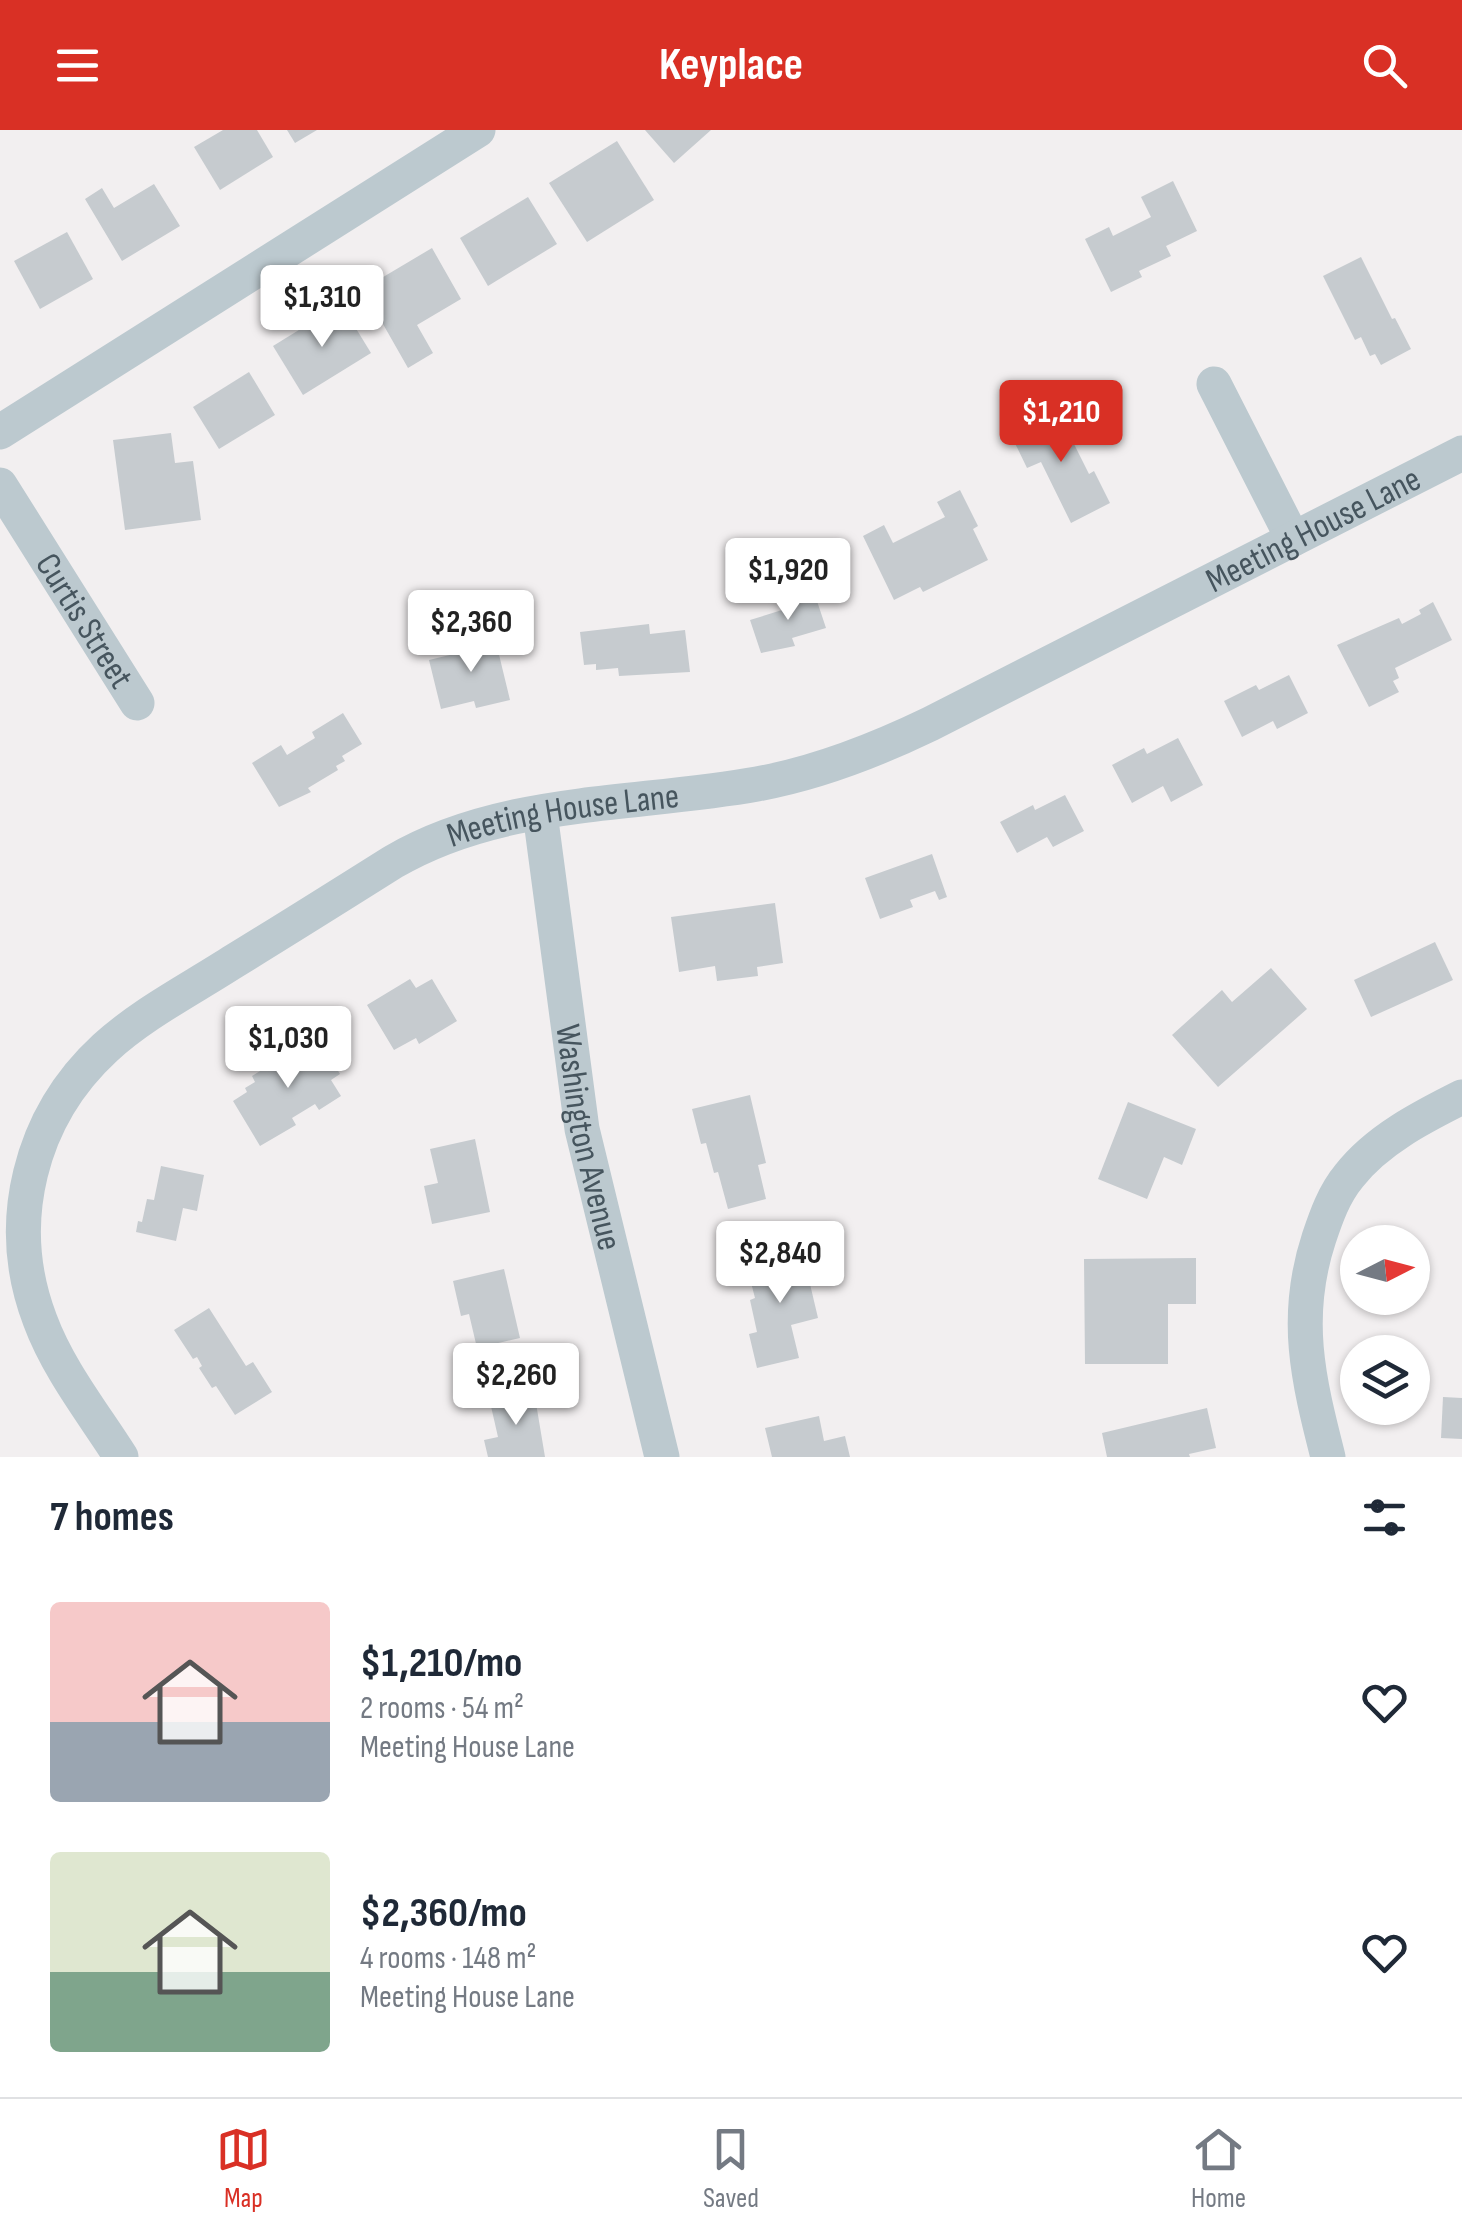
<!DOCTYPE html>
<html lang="en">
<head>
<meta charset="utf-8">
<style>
  :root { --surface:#fff; --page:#f2f2f3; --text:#1f2937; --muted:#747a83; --line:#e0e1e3; --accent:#d93025 }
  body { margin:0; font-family:"Sofia Sans Condensed",sans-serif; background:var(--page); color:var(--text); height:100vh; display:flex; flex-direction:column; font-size:38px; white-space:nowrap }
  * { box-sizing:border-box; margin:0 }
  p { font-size:32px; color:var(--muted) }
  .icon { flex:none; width:55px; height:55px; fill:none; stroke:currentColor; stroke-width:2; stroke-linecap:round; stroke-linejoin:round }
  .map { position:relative; height:1327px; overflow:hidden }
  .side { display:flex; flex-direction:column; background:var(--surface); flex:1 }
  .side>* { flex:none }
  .needle { width:65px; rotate:84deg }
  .fabs { position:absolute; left:1340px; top:1095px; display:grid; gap:20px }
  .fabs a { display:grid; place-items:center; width:90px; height:90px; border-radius:50%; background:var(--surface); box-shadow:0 2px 8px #0004; font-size:50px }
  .price { position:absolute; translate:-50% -85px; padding:0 22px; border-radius:10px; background:#fff; color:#222; font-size:32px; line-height:65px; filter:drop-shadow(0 2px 5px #0008) }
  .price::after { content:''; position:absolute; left:50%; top:60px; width:30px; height:22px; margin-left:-15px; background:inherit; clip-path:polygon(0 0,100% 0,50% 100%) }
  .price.current { background:var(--accent); color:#fff }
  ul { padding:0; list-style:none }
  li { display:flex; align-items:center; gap:30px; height:250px; padding:0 50px }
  li span { display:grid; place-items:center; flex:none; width:280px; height:200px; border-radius:10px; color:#555 }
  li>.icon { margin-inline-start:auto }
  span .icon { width:120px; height:120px; fill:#fffc; stroke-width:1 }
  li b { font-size:42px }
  h2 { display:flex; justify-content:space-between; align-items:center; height:120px; padding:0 50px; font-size:42px }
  header { display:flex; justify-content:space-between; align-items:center; height:130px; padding:0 50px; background:var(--accent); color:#fff; font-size:45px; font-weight:700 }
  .menu { display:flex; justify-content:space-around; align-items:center; height:140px; border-top:2px solid var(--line); background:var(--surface); font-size:28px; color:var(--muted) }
  .menu a { display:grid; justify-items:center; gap:5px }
  .menu .current { color:var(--accent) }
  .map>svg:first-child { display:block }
  .building { fill:#c6cbcf }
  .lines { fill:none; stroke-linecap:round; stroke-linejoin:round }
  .street { stroke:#bcc9cf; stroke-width:35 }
  .labels { text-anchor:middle; stroke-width:8; stroke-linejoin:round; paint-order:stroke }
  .street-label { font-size:35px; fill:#46555e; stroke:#fff }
</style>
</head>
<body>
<header><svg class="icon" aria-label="menu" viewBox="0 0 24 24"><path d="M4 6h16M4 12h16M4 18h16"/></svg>Keyplace<svg class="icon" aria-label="search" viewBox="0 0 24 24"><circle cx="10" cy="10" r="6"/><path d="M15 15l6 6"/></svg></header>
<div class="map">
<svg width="1462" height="1327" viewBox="0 0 1462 1327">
  <rect width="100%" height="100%" fill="#f2eff0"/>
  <g class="building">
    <polygon points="223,0 257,0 273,27 220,60 194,17"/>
    <polygon points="287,0 317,0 295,13"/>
    <polygon points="645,0 711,0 674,33"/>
    <polygon points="617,11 654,70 587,112 549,53"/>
    <polygon points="1173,51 1197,101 1166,116 1171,126 1139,141 1142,147 1111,162 1085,109 1109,97 1113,106 1151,87 1141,67"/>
    <polygon points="154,54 180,96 122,131 85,69 102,58 114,78"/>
    <polygon points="528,67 557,114 488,156 460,108"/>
    <polygon points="67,102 93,149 40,179 14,131"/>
    <polygon points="432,118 461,169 417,195 433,223 408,238 363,159"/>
    <polygon points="1361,127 1392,189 1395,188 1411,219 1381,235 1375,224 1370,226 1361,207 1355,210 1323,146"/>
    <polygon points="341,174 371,223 303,265 273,216"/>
    <polygon points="249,242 275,285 219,319 193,277"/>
    <polygon points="1057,280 1089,344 1094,341 1110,373 1071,393 1041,332 1027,338 1010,303"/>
    <polygon points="171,303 175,333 193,331 201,390 125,400 113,310"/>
    <polygon points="960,360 978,396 973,399 988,430 923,462 920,457 894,470 863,406 884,395 893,413 945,387 937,372"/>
    <polygon points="814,462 826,498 792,508 795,516 761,523 750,490 782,480 779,473"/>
    <polygon points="1433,472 1452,510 1395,538 1399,548 1393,551 1399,562 1369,577 1337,515 1399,488 1402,494 1421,484 1419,480"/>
    <polygon points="649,494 650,504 685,500 690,542 619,546 618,538 596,540 596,534 584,535 580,502"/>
    <polygon points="494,504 510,570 476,578 474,571 441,579 429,530 462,522 460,512"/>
    <polygon points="1289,545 1308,583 1277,599 1273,591 1242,607 1224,571 1256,555 1259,560"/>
    <polygon points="343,583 362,614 342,626 345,631 336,636 338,640 308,658 311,662 279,677 252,633 281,615 287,625 315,608 312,602"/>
    <polygon points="1178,608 1203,655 1171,672 1163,656 1132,673 1112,635 1144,618 1147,624"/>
    <polygon points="1065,665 1084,701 1053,717 1047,707 1017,723 1000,692 1033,675 1035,680"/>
    <polygon points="932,724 947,767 939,770 935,761 910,770 913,777 880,789 865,748"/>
    <polygon points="775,773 783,833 757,837 758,846 717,851 715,836 679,842 671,787"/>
    <polygon points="1435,812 1453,850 1371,887 1354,850"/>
    <polygon points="1271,838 1307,879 1218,957 1172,905 1222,860 1232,872"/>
    <polygon points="410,849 416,858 432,849 457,891 419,914 416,908 394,920 367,875"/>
    <polygon points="317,906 340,944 331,950 341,966 319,980 315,974 292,988 296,995 260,1016 233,971 247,962 245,958 255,952 252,946"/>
    <polygon points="750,965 766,1033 758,1035 766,1069 728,1079 718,1042 714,1043 706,1013 701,1014 692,979"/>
    <polygon points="1128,972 1196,999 1182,1035 1164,1027 1147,1069 1098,1049"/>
    <polygon points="475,1009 490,1082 432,1094 424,1056 438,1053 430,1019"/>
    <polygon points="161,1036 204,1045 197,1081 183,1078 176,1111 136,1102 138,1091 142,1092 147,1069 154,1070"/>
    <polygon points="802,1120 818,1188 791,1195 799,1228 757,1238 749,1204 757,1202 750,1170 755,1168 748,1141 754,1139 753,1132"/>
    <polygon points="1196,1128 1196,1174 1168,1174 1168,1234 1085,1234 1084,1129"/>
    <polygon points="504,1139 520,1208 477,1218 469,1184 461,1186 453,1151"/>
    <polygon points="209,1178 246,1236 253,1232 272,1262 235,1285 216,1256 212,1258 199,1238 202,1236 197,1227 193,1229 174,1200"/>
    <polygon points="534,1261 545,1327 488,1327 484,1310 498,1307 490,1272"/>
    <polygon points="1443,1267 1462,1268 1462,1309 1441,1308"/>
    <polygon points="1207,1278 1216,1318 1189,1324 1190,1327 1107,1327 1102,1303"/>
    <polygon points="819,1286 824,1311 845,1306 850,1327 772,1327 765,1298"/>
  </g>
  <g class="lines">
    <g class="street">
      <polyline points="1214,254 1293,409"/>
      <polyline points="0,302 478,0"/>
      <path id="s1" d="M0 355 137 573"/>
      <path id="s2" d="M540 683 582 999 662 1327"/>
      <path id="s3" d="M121 1327C93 1283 58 1239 40 1190 3 1093 30 987 105 918 142 884 189 860 231 833 285 800 339 766 393 732 502 668 635 676 757 654 818 643 874 621 930 594L1462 323"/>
      <path d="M1328 1327C1308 1249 1293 1187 1319 1108 1326 1087 1334 1064 1349 1046 1377 1010 1422 987 1462 967"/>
    </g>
  </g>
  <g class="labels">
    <g class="street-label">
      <text dy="12" stroke="none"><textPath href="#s3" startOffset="1788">Meeting House Lane</textPath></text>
      <text dy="12" stroke="none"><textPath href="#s1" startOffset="160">Curtis Street</textPath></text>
      <text dy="12" stroke="none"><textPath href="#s3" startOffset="978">Meeting House Lane</textPath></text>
      <text dy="12" stroke="none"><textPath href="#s2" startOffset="328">Washington Avenue</textPath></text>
    </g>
  </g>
</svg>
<div class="fabs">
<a><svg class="needle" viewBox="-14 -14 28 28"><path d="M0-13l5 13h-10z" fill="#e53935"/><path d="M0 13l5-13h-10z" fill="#747a83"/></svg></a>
<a><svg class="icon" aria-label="layers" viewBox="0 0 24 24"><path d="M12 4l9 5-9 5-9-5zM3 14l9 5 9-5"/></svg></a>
</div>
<b class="price" style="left:322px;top:220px">$1,310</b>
<b class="price current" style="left:1061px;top:335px">$1,210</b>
<b class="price" style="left:788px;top:493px">$1,920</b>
<b class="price" style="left:471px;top:545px">$2,360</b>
<b class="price" style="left:288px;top:961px">$1,030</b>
<b class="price" style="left:780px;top:1176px">$2,840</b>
<b class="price" style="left:516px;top:1298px">$2,260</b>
</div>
<section class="side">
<h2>7 homes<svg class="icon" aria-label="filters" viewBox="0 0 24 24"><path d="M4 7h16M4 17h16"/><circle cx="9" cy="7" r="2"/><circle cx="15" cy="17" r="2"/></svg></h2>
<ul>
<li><span style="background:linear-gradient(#f6c9c9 60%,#9aa5b1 0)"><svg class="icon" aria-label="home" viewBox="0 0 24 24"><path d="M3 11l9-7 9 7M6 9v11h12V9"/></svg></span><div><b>$1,210/mo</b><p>2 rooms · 54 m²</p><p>Meeting House Lane</p></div><svg class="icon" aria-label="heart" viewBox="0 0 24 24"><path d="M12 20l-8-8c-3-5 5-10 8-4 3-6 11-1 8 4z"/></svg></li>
<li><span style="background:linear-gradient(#dfe7d0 60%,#7fa58c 0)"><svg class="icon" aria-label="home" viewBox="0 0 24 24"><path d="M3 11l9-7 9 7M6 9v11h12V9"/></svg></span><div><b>$2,360/mo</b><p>4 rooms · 148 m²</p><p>Meeting House Lane</p></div><svg class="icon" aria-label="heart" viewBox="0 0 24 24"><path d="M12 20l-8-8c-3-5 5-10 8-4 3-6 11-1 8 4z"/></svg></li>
</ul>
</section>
<nav class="menu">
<a class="current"><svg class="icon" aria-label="map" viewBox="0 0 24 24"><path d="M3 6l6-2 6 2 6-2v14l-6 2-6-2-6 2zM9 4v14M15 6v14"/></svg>Map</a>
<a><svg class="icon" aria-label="saved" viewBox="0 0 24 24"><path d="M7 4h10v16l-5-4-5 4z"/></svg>Saved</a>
<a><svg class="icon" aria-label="home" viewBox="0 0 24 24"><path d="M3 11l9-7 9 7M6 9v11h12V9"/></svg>Home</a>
</nav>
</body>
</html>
